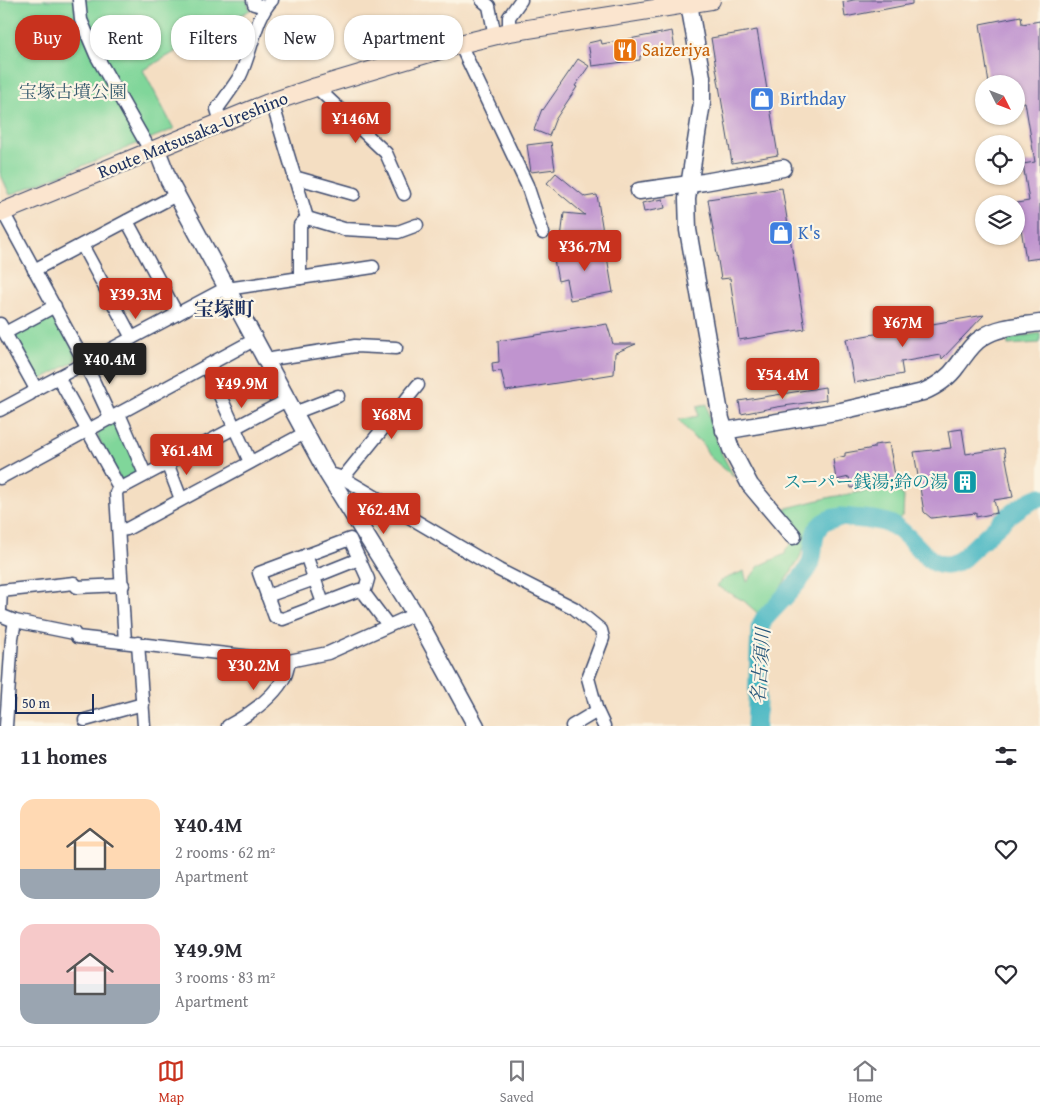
<!DOCTYPE html>
<html lang="en">
<head>
<meta charset="utf-8">
<style>
  :root { --surface:#fff; --page:#f2f2f3; --text:#2b2b33; --muted:#7c7c81; --line:#e1e1e2; --accent:#c8321e }
  body { margin:0; font-family:"Gentium Book Plus","Noto Serif JP",serif; background:var(--page); color:var(--text); height:100vh; display:flex; flex-direction:column; font-size:19px; white-space:nowrap }
  * { box-sizing:border-box; margin:0 }
  p { font-size:16px; color:var(--muted) }
  .icon { flex:none; width:28px; height:28px; fill:none; stroke:currentColor; stroke-width:2; stroke-linecap:round; stroke-linejoin:round }
  .map { position:relative; height:726px; overflow:hidden }
  .panel { display:flex; flex-direction:column; background:var(--surface); flex:1 }
  .panel>* { flex:none }
  .top-card { position:absolute; left:15px; top:15px; width:500px; height:45px; display:flex; gap:10px }
  .needle { width:32px; rotate:132deg }
  .fabs { position:absolute; left:975px; top:75px; display:grid; gap:10px }
  .fabs a { display:grid; place-items:center; width:50px; height:50px; border-radius:50%; background:var(--surface); box-shadow:0 1px 4px #0004; font-size:25px }
  .scale { position:absolute; left:15px; bottom:12px; width:79px; box-sizing:border-box; padding-left:5px; border:2px solid #1b2f5e; border-top:0; font-size:14px; line-height:18px; white-space:nowrap; color:#1b2f5e; -webkit-text-stroke:4px #fcf5e5; paint-order:stroke }
  .price { position:absolute; translate:-50% -42px; padding:0 11px; border-radius:5px; background:var(--accent); color:#fff; font-size:16px; line-height:32px; filter:drop-shadow(0 1px 2px #0008) }
  .price::after { content:''; position:absolute; left:50%; top:30px; width:15px; height:11px; margin-left:-8px; background:inherit; clip-path:polygon(0 0,100% 0,50% 100%) }
  .price.selected { background:#222; color:#fff }
  ul { padding:0; list-style:none }
  li { display:flex; align-items:center; gap:15px; height:125px; padding:0 20px }
  li span { display:grid; place-items:center; flex:none; width:140px; height:100px; border-radius:15px; color:#555 }
  li>.icon { margin-inline-start:auto }
  span .icon { width:60px; height:60px; fill:#fffc; stroke-width:1 }
  li b { font-size:21px }
  h2 { display:flex; justify-content:space-between; align-items:center; height:60px; padding:0 20px; font-size:21px }
  .pill { padding:0 18px; border-radius:20px; background:var(--surface); box-shadow:0 1px 4px #0004; font-size:18px; line-height:45px }
  .pill.selected { background:var(--accent); color:#fff }
  .tabs { display:flex; justify-content:space-around; align-items:center; height:70px; border-top:1px solid var(--line); background:var(--surface); font-size:14px; color:var(--muted) }
  .tabs a { display:grid; justify-items:center; gap:2px }
  .tabs .selected { color:var(--accent) }
  .map>svg:first-child { display:block }
  .green { fill:#80d69a; stroke:#4e827c }
  .lines { fill:none; stroke-linecap:round; stroke-linejoin:round }
  .river { stroke:#49b7c3; stroke-width:19 }
  .building { fill:#c094cf }
  .minor-casing { stroke:#3c496d; stroke-width:15 }
  .tertiary-casing { stroke:#3c496d; stroke-width:19 }
  .secondary-casing { stroke:#3c496d; stroke-width:20 }
  .minor { stroke:#fff; stroke-width:12 }
  .tertiary { stroke:#fff; stroke-width:16 }
  .secondary { stroke:#fbe5cf; stroke-width:18 }
  .labels { text-anchor:middle; stroke-width:4.5; stroke-linejoin:round; paint-order:stroke }
  .food-label { font-size:18px; fill:#c56008; stroke:#fcf5e5; text-anchor:start }
  .park-label { font-size:18px; fill:#34596d; stroke:#fcf5e5 }
  .shop-label { font-size:18px; fill:#366cbe; stroke:#fcf5e5; text-anchor:start }
  .street-label { font-size:18px; fill:#1b2f5e; stroke:#fcf5e5 }
  .culture-label { font-size:18px; fill:#0d838f; stroke:#fcf5e5; text-anchor:end }
  .water-label { font-size:19px; font-style:italic; fill:#29587c; stroke:#fcf5e5 }
  .quarter-label { font-size:20px; font-weight:bold; fill:#1b2f5e; stroke:#fcf5e5 }
</style>
</head>
<body>
<div class="map">
<svg width="1040" height="726" viewBox="0 0 1040 726">
  <rect width="100%" height="100%" fill="#fcf5e5"/>
  <filter id="ink" filterUnits="userSpaceOnUse"><feTurbulence type="fractalNoise" baseFrequency=".02" numOctaves="2"/><feDisplacementMap in="SourceGraphic" scale="10" xChannelSelector="R" yChannelSelector="G"/><feConvolveMatrix kernelMatrix="1 2 1 2 8 2 1 2 1" color-interpolation-filters="sRGB"/></filter>
  <filter id="wash" filterUnits="userSpaceOnUse"><feTurbulence type="fractalNoise" baseFrequency=".0096" numOctaves="4" result="noise"/><feDisplacementMap in="SourceGraphic" scale="20" xChannelSelector="R" yChannelSelector="G"/><feGaussianBlur stdDeviation="1.12" result="paint"/><feColorMatrix in="noise" values="0 0 0 0 0 0 0 0 0 0 0 0 0 0 0 0 0 1.4 0 .05"/><feComposite in="paint" operator="in"/></filter>
  <g filter="url(#wash)">
    <rect width="100%" height="100%" fill="#f4dec2"/>
    <g class="green">
      <polygon points="0,0 247,0 250,10 143,70 174,129 10,195 0,173"/>
      <polygon points="50,313 56,317 77,357 74,362 42,379 36,379 13,337 16,332"/>
      <polygon points="1040,333 1040,343 1008,345 1007,339"/>
      <polygon points="707,404 710,423 722,454 734,477 710,457 701,441 694,438 679,420 698,416 697,406"/>
      <polygon points="115,422 120,423 138,474 124,480 120,479 98,437 98,431"/>
      <polygon points="892,487 904,496 903,515 896,521 844,510 822,515 813,524 799,559 762,617 744,601 717,586 722,580 744,571 747,582 759,566 785,554 786,549 803,532 783,509 831,497"/>
    </g>
    <g class="lines">
      <path class="river" d="M756 726 760 628 764 619C777 604 801 582 810 565 815 553 811 537 819 527 824 520 832 518 840 517 857 519 878 518 894 526 918 539 932 582 963 558 987 537 1010 508 1040 497"/>
    </g>
    <g id="blocks">
      <g class="building">
        <polygon points="854,0 912,0 912,4 845,17 843,2"/>
        <polygon points="1021,16 1022,24 1040,21 1040,258 1026,260 1017,203 1029,201 1023,164 1035,162 1025,102 1016,103 1016,84 989,84 980,24"/>
        <polygon points="757,30 778,155 732,163 711,38"/>
        <polygon points="672,31 675,50 640,56 640,60 592,66 588,43 601,40 602,44"/>
        <polygon points="578,59 589,66 575,86 577,87 555,120 549,136 534,130 542,109 543,110"/>
        <polygon points="551,142 555,169 531,172 527,145"/>
        <polygon points="556,173 585,197 597,195 605,244 561,238 564,213 585,215 547,183"/>
        <polygon points="782,188 805,329 739,340 730,278 721,279 708,199"/>
        <polygon points="663,199 665,208 644,212 642,203"/>
        <polygon points="605,245 613,292 570,300 566,279 558,281 553,254"/>
        <polygon points="984,315 942,359 941,355 901,362 903,374 854,383 846,339"/>
        <polygon points="607,324 613,344 636,344 615,353 614,374 506,391 501,371 493,372 492,363 499,362 498,341"/>
        <polygon points="825,387 826,400 777,407 741,414 739,401"/>
        <polygon points="962,429 966,454 1004,448 1013,497 994,500 997,513 976,517 976,513 931,518 924,512 914,452 951,448 948,431"/>
        <polygon points="889,443 896,481 851,488 849,477 836,480 833,459 845,456 845,453 874,448 874,445"/>
      </g>
    </g>
  </g>
  <g filter="url(#ink)">
    <use href="#blocks" fill-opacity="0" stroke="#3c496d" stroke-width="1"/>
    <g class="lines">
      <defs>
        <g id="minor">
          <polyline points="79,0 81,20 96,55 151,152"/>
          <polyline points="253,0 254,4 265,7"/>
          <polyline points="482,0 489,6 495,36"/>
          <polyline points="509,32 509,17 521,0"/>
          <polyline points="460,44 527,185 543,233"/>
          <polyline points="316,87 386,153 404,194"/>
          <path d="M221 122 217 109C225 98 233 87 240 76 251 54 256 15 272 0"/>
          <polyline points="294,177 354,194"/>
          <polyline points="3,212 85,363 111,419"/>
          <polyline points="307,218 344,229 398,232 417,225"/>
          <polyline points="127,221 177,314"/>
          <polyline points="82,245 132,338"/>
          <polyline points="34,270 176,195"/>
          <polyline points="300,278 373,267"/>
          <polyline points="227,289 300,278 300,225 307,218 272,102"/>
          <polyline points="0,324 36,389"/>
          <polyline points="5,333 55,306"/>
          <polyline points="265,360 355,346 396,348"/>
          <polyline points="207,367 250,462"/>
          <polyline points="58,377 119,487 116,493 125,642"/>
          <polyline points="0,410 30,394 36,389 226,288"/>
          <polyline points="294,413 338,396"/>
          <polyline points="119,414 145,474"/>
          <polyline points="167,463 181,499"/>
          <polyline points="327,473 343,478 499,570 574,608 601,630 603,638 588,678 597,711 604,726"/>
          <polyline points="0,478 254,340"/>
          <polyline points="343,478 418,385"/>
          <polyline points="119,487 125,486 287,400"/>
          <polyline points="119,530 127,529 305,433"/>
          <polyline points="306,555 323,603"/>
          <polyline points="364,593 368,579 350,539 259,573 275,617 283,619 359,590 364,593 388,625"/>
          <polyline points="267,596 309,581 314,577 359,559"/>
          <polyline points="0,610 1,591 74,583 77,587 123,585"/>
          <polyline points="0,615 15,621 74,633"/>
          <polyline points="77,637 289,661 328,653 415,614"/>
          <polyline points="138,643 144,726"/>
          <polyline points="85,720 143,704"/>
          <polyline points="6,726 12,638 15,621"/>
          <path d="M228 726C248 715 274 698 285 676 287 672 288 666 289 661"/>
          <polyline points="572,726 597,711"/>
        </g>
        <g id="tertiary">
          <polyline points="689,4 702,77 702,103 687,199 688,230 721,419 731,449 750,485 793,536"/>
          <polyline points="157,150 169,181 327,473 415,614 476,726"/>
          <polyline points="639,191 704,182 783,168"/>
          <path d="M724 431 841 411 923 392C937 386 948 379 957 366 965 356 971 344 983 337 999 326 1022 326 1040 323"/>
        </g>
        <polyline id="secondary" points="0,213 266,104 316,87 460,44 509,32 711,0"/>
      </defs>
      <use href="#minor" class="minor-casing"/>
      <use href="#tertiary" class="tertiary-casing"/>
      <use href="#secondary" class="secondary-casing"/>
      <use href="#minor" class="minor"/>
      <use href="#tertiary" class="tertiary"/>
      <use href="#secondary" class="secondary"/>
    </g>
  </g>
  <defs>
    <symbol id="restaurant-square" viewBox="-11 -11 22 22"><rect x="-9" y="-9" width="18" height="18" rx="4" fill="#e8710a" stroke="#fcf5e5"/><path d="M-5-6h1v4h1v-4h1v4h1v-4h1v5L-1.5 .5V6h-2V.5L-5-1ZM5-6V6H3V1.5H1.5Q1.5-4 5-6Z" fill="#fff"/></symbol>
    <symbol id="shop-square" viewBox="-11 -11 22 22"><rect x="-9" y="-9" width="18" height="18" rx="4" fill="#3f7fe0" stroke="#fcf5e5"/><path d="M-5-2.5h2.3a2.7 3.5 0 0 1 5.4 0H5L5.5 6h-11ZM-1.5-2.5h3a1.5 2.3 0 0 0-3 0Z" fill="#fff"/></symbol>
    <symbol id="building-square" viewBox="-11 -11 22 22"><rect x="-9" y="-9" width="18" height="18" rx="4" fill="#0f9aa8" stroke="#fcf5e5"/><path d="M-4-6H4V6H1V3H-1V6H-4ZM-2.5-4.3h1.7v1.8h-1.7ZM.8-4.3h1.7v1.8H.8ZM-2.5-1h1.7V.8h-1.7ZM.8-1h1.7V.8H.8Z" fill="#fff"/></symbol>
  </defs>
  <g fill-rule="evenodd">
    <use href="#restaurant-square" x="611" y="36" width="28" height="28"/>
    <use href="#shop-square" x="748" y="85" width="28" height="28"/>
    <use href="#shop-square" x="767" y="219" width="28" height="28"/>
    <use href="#building-square" x="951" y="468" width="28" height="28"/>
  </g>
  <g class="labels">
    <g class="food-label">
      <text x="642" y="56">Saizeriya</text>
    </g>
    <g class="park-label">
      <text x="73" y="98">宝塚古墳公園</text>
    </g>
    <g class="shop-label">
      <text x="780" y="105">Birthday</text>
      <text x="798" y="239">K's</text>
    </g>
    <g class="street-label">
      <text transform="translate(193 135) rotate(-22)" y="6">Route Matsusaka-Ureshino</text>
    </g>
    <g class="culture-label">
      <text x="948" y="488">スーパー銭湯;鈴の湯</text>
    </g>
    <g class="water-label">
      <text transform="translate(760 666) rotate(-86)" y="7">名古須川</text>
    </g>
    <g class="quarter-label">
      <text x="224" y="316">宝塚町</text>
    </g>
  </g>
</svg>
<div class="fabs">
<a><svg class="needle" viewBox="-14 -14 28 28"><path d="M0-13l5 13h-10z" fill="#e53935"/><path d="M0 13l5-13h-10z" fill="#7c7c81"/></svg></a>
<a><svg class="icon" aria-label="locate" viewBox="0 0 24 24"><circle cx="12" cy="12" r="6"/><path d="M12 2v4M12 18v4M2 12h4M18 12h4"/></svg></a>
<a><svg class="icon" aria-label="layers" viewBox="0 0 24 24"><path d="M12 4l9 5-9 5-9-5zM3 14l9 5 9-5"/></svg></a>
</div>
<div class="scale">50 m</div>
<b class="price" style="left:356px;top:144px">¥146M</b>
<b class="price" style="left:585px;top:272px">¥36.7M</b>
<b class="price" style="left:136px;top:320px">¥39.3M</b>
<b class="price" style="left:903px;top:348px">¥67M</b>
<b class="price selected" style="left:110px;top:385px">¥40.4M</b>
<b class="price" style="left:783px;top:400px">¥54.4M</b>
<b class="price" style="left:242px;top:409px">¥49.9M</b>
<b class="price" style="left:392px;top:440px">¥68M</b>
<b class="price" style="left:187px;top:476px">¥61.4M</b>
<b class="price" style="left:384px;top:535px">¥62.4M</b>
<b class="price" style="left:254px;top:691px">¥30.2M</b>
<div class="top-card">
<a class="pill selected">Buy</a>
<a class="pill">Rent</a>
<a class="pill">Filters</a>
<a class="pill">New</a>
<a class="pill">Apartment</a>
</div>
</div>
<section class="panel">
<h2>11 homes<svg class="icon" aria-label="filters" viewBox="0 0 24 24"><path d="M4 7h16M4 17h16"/><circle cx="9" cy="7" r="2"/><circle cx="15" cy="17" r="2"/></svg></h2>
<ul>
<li><span style="background:linear-gradient(#ffd9b3 70%,#9aa5b1 0)"><svg class="icon" aria-label="home" viewBox="0 0 24 24"><path d="M3 11l9-7 9 7M6 9v11h12V9"/></svg></span><div><b>¥40.4M</b><p>2 rooms · 62 m²</p><p>Apartment</p></div><svg class="icon" aria-label="heart" viewBox="0 0 24 24"><path d="M12 20l-8-8c-3-5 5-10 8-4 3-6 11-1 8 4z"/></svg></li>
<li><span style="background:linear-gradient(#f6c9c9 60%,#9aa5b1 0)"><svg class="icon" aria-label="home" viewBox="0 0 24 24"><path d="M3 11l9-7 9 7M6 9v11h12V9"/></svg></span><div><b>¥49.9M</b><p>3 rooms · 83 m²</p><p>Apartment</p></div><svg class="icon" aria-label="heart" viewBox="0 0 24 24"><path d="M12 20l-8-8c-3-5 5-10 8-4 3-6 11-1 8 4z"/></svg></li>
</ul>
</section>
<nav class="tabs">
<a class="selected"><svg class="icon" aria-label="map" viewBox="0 0 24 24"><path d="M3 6l6-2 6 2 6-2v14l-6 2-6-2-6 2zM9 4v14M15 6v14"/></svg>Map</a>
<a><svg class="icon" aria-label="saved" viewBox="0 0 24 24"><path d="M7 4h10v16l-5-4-5 4z"/></svg>Saved</a>
<a><svg class="icon" aria-label="home" viewBox="0 0 24 24"><path d="M3 11l9-7 9 7M6 9v11h12V9"/></svg>Home</a>
</nav>
</body>
</html>
